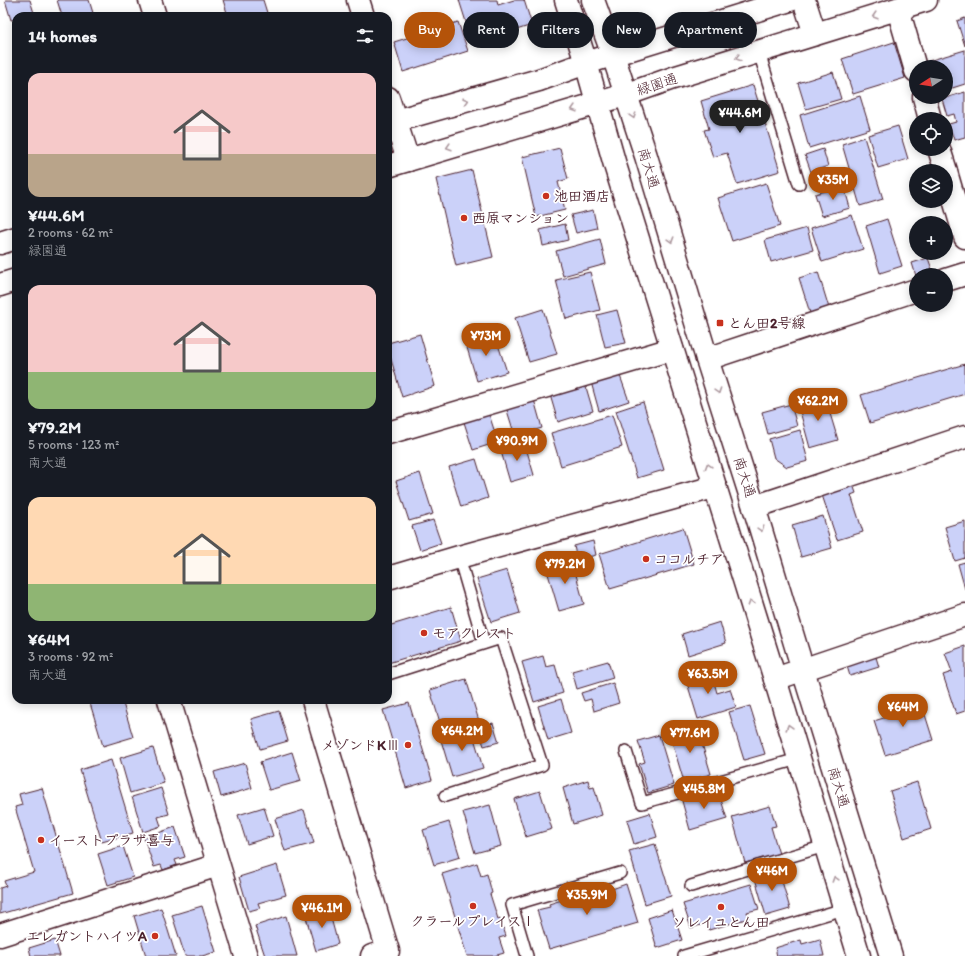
<!DOCTYPE html>
<html lang="en">
<head>
<meta charset="utf-8">
<style>
  :root { --surface:#171b24; --page:#20242c; --text:#f1f3f6; --muted:#9ea1a6; --accent:#b45309 }
  body { margin:0; font-family:Itim,"Klee One",sans-serif; background:var(--page); color:var(--text); height:100vh; display:flex; flex-direction:column; font-size:15px; white-space:nowrap }
  * { box-sizing:border-box; margin:0 }
  p { font-size:13px; color:var(--muted) }
  .icon { flex:none; width:22px; height:22px; fill:none; stroke:currentColor; stroke-width:2; stroke-linecap:round; stroke-linejoin:round }
  .map { position:relative; flex:1; overflow:hidden }
  .details { position:absolute; left:12px; top:12px; width:380px; height:692px; display:flex; flex-direction:column; background:var(--surface); border-radius:12px; box-shadow:0 2px 10px #0003 }
  .details>* { flex:none }
  .guide { position:absolute; left:404px; top:12px; width:380px; height:36px; display:flex; gap:8px }
  .needle { width:26px; rotate:258deg }
  .tools { position:absolute; left:909px; top:60px; display:grid; gap:8px }
  .tools a { display:grid; place-items:center; width:44px; height:44px; border-radius:50%; background:var(--surface); box-shadow:0 2px 10px #0003; font-size:20px }
  .price { position:absolute; translate:-50% -34px; padding:0 9px; border-radius:14px; background:var(--accent); color:#fff; font-size:13px; line-height:26px; filter:drop-shadow(0 1px 2px #0008) }
  .price::after { content:''; position:absolute; left:50%; top:24px; width:12px; height:9px; margin-left:-6px; background:inherit; clip-path:polygon(0 0,100% 0,50% 100%) }
  .price.selected { background:#222; color:#fff }
  ul { padding:0; list-style:none }
  li { display:grid; align-content:center; gap:8px; height:212px; padding:0 16px }
  li span { display:grid; place-items:center; height:124px; border-radius:12px; color:#555 }
  li>.icon { margin-inline-start:auto }
  span .icon { width:72px; height:72px; fill:#fffc; stroke-width:1 }
  li b { font-size:17px }
  h2 { display:flex; justify-content:space-between; align-items:center; height:48px; padding:0 16px; font-size:17px }
  .pill { padding:0 14px; border-radius:18px; background:var(--surface); box-shadow:0 2px 10px #0003; font-size:14px; line-height:36px }
  .pill.selected { background:var(--accent); color:#fff }
  .map>svg:first-child { display:block }
  .building { fill:#cbd1f9; stroke:#4a1f2b }
  .lines { fill:none; stroke-linecap:round; stroke-linejoin:round }
  .service-casing { stroke:#4a1f2b; stroke-width:14 }
  .minor-casing { stroke:#4a1f2b; stroke-width:25 }
  .tertiary-casing { stroke:#4a1f2b; stroke-width:25 }
  .service { stroke:#fff; stroke-width:11 }
  .minor { stroke:#fff; stroke-width:22 }
  .tertiary { stroke:#fff; stroke-width:22 }
  .oneway { stroke:#ae9aa0 }
  .poi-dot { fill:#c8321e; stroke:#fff; stroke-width:1.5 }
  .labels { text-anchor:middle; stroke-width:3.5; stroke-linejoin:round; paint-order:stroke }
  .street-label { font-size:14px; fill:#4a1f2b; stroke:#fff }
  .poi-label { font-size:14px; font-weight:bold; fill:#4a1f2b; stroke:#fff; text-anchor:start }
</style>
</head>
<body>
<div class="map">
<svg width="965" height="956" viewBox="0 0 965 956">
  <rect width="100%" height="100%" fill="#fff"/>
  <filter id="ink" filterUnits="userSpaceOnUse"><feTurbulence type="fractalNoise" baseFrequency=".025" numOctaves="2"/><feDisplacementMap in="SourceGraphic" scale="8" xChannelSelector="R" yChannelSelector="G"/><feConvolveMatrix kernelMatrix="1 2 1 2 8 2 1 2 1" color-interpolation-filters="sRGB"/></filter>
  <g filter="url(#ink)">
    <g class="building">
      <polygon points="5,0 30,0 34,13 24,16 16,16 16,19 11,20"/>
      <polygon points="57,0 89,0 93,13 84,16 62,16"/>
      <polygon points="223,0 263,0 268,16 228,16"/>
      <polygon points="459,0 497,0 498,5 514,0 524,0 532,25 473,44"/>
      <polygon points="965,18 965,46 957,21"/>
      <polygon points="458,22 468,51 403,72 394,42"/>
      <polygon points="894,42 905,78 853,94 842,59"/>
      <polygon points="965,50 965,84 946,90 946,67 926,67 925,62"/>
      <polygon points="833,72 841,99 806,109 798,83"/>
      <polygon points="753,85 780,171 737,184 727,153 713,157 704,130 709,129 701,101"/>
      <polygon points="965,92 965,137 954,140 949,124 956,122 954,114 947,116 942,99"/>
      <polygon points="860,96 870,129 809,148 800,115"/>
      <polygon points="898,126 908,159 878,168 868,135"/>
      <polygon points="864,137 883,199 860,206 842,144"/>
      <polygon points="560,148 568,179 558,182 565,210 536,217 522,157"/>
      <polygon points="823,149 828,166 811,172 805,155"/>
      <polygon points="472,170 493,257 456,266 436,179"/>
      <polygon points="766,183 780,226 732,241 718,198"/>
      <polygon points="844,186 850,208 822,216 815,194"/>
      <polygon points="593,210 597,228 576,233 571,215"/>
      <polygon points="852,215 863,249 822,262 811,228"/>
      <polygon points="887,219 902,266 880,273 866,226"/>
      <polygon points="565,224 568,240 543,246 540,230"/>
      <polygon points="807,228 813,250 771,262 765,240"/>
      <polygon points="600,239 606,264 563,276 556,251"/>
      <polygon points="928,258 934,275 916,275 916,276 912,263"/>
      <polygon points="590,272 600,310 566,319 556,280"/>
      <polygon points="818,272 829,308 810,313 799,278"/>
      <polygon points="543,309 557,354 529,362 515,318"/>
      <polygon points="617,310 626,343 605,347 597,315"/>
      <polygon points="494,332 507,372 477,381 465,341"/>
      <polygon points="420,334 435,386 402,397 388,349 388,343"/>
      <polygon points="965,364 965,394 870,423 861,395"/>
      <polygon points="619,373 629,401 599,411 591,382"/>
      <polygon points="583,377 593,411 558,422 548,388"/>
      <polygon points="533,396 542,428 515,436 505,404"/>
      <polygon points="825,397 838,440 810,448 798,404"/>
      <polygon points="643,402 664,470 637,478 616,411"/>
      <polygon points="791,404 797,426 768,434 762,412"/>
      <polygon points="487,408 498,442 473,450 462,416"/>
      <polygon points="612,415 622,447 561,466 551,433"/>
      <polygon points="800,430 808,461 787,467 774,458 769,439"/>
      <polygon points="524,441 534,475 510,482 500,448"/>
      <polygon points="476,459 488,498 461,507 449,467"/>
      <polygon points="420,473 433,514 409,521 396,481"/>
      <polygon points="851,479 856,493 851,495 863,532 837,540 820,489"/>
      <polygon points="823,516 832,548 801,557 792,525"/>
      <polygon points="433,520 441,543 420,550 412,526"/>
      <polygon points="965,521 965,558 955,561 945,527"/>
      <polygon points="683,528 694,564 610,589 599,554"/>
      <polygon points="593,541 596,555 577,560 574,546"/>
      <polygon points="572,560 584,604 559,611 546,567"/>
      <polygon points="965,562 965,589 958,564"/>
      <polygon points="507,570 520,613 491,622 477,579"/>
      <polygon points="451,607 461,641 388,663 388,626"/>
      <polygon points="720,622 726,643 688,655 682,634"/>
      <polygon points="965,646 965,711 956,714 943,675 952,672 945,653"/>
      <polygon points="875,654 879,667 850,676 846,663"/>
      <polygon points="543,656 546,667 555,665 563,693 534,702 522,662"/>
      <polygon points="608,661 613,678 577,689 572,671"/>
      <polygon points="710,668 717,693 730,689 736,707 698,719 685,676"/>
      <polygon points="466,679 479,721 443,732 430,690"/>
      <polygon points="613,683 619,703 594,711 591,699 584,701 581,693"/>
      <polygon points="561,699 571,733 548,740 538,706"/>
      <polygon points="89,700 122,700 133,737 103,746"/>
      <polygon points="910,701 912,708 922,705 933,740 885,755 874,721 890,716 888,707"/>
      <polygon points="409,703 432,780 406,788 383,710"/>
      <polygon points="750,706 765,754 744,760 729,712"/>
      <polygon points="279,711 288,741 260,749 251,719"/>
      <polygon points="493,723 499,742 484,746 478,728"/>
      <polygon points="697,727 711,774 684,782 670,735"/>
      <polygon points="471,728 483,768 452,777 440,737"/>
      <polygon points="659,735 674,785 648,793 639,764 645,762 638,741"/>
      <polygon points="153,748 164,783 130,793 120,758"/>
      <polygon points="292,752 301,781 269,790 260,762"/>
      <polygon points="111,760 133,833 102,842 80,770"/>
      <polygon points="245,763 252,788 221,797 214,772"/>
      <polygon points="588,780 590,788 594,787 602,815 573,824 563,788"/>
      <polygon points="917,782 931,829 904,838 890,791"/>
      <polygon points="42,788 73,893 0,914 0,888 6,886 4,881 34,872 15,807 22,805 19,794"/>
      <polygon points="161,788 169,814 158,817 161,826 143,832 132,797"/>
      <polygon points="718,790 727,819 690,830 682,801"/>
      <polygon points="540,791 552,829 526,837 514,799"/>
      <polygon points="490,805 501,846 475,853 463,812"/>
      <polygon points="770,806 776,826 771,827 779,854 745,863 732,817"/>
      <polygon points="264,807 273,836 247,844 238,815"/>
      <polygon points="304,810 314,843 285,851 275,819"/>
      <polygon points="650,813 657,837 634,844 627,820"/>
      <polygon points="449,822 460,857 434,865 423,830"/>
      <polygon points="175,827 185,857 175,860 177,865 163,870 161,865 154,867 144,838"/>
      <polygon points="655,844 671,896 645,904 629,851"/>
      <polygon points="123,846 133,877 108,885 98,854"/>
      <polygon points="477,863 481,876 487,874 492,893 490,894 498,919 500,918 506,936 499,938 504,953 494,956 467,956 442,874"/>
      <polygon points="277,865 286,895 258,903 260,908 249,911 239,877"/>
      <polygon points="778,867 790,909 766,916 754,875"/>
      <polygon points="626,884 638,923 549,949 537,910 550,907 549,904 568,898 569,901 593,894 592,891 611,886 612,889"/>
      <polygon points="751,884 759,909 747,912 749,918 709,930 707,923 691,928 683,904"/>
      <polygon points="202,906 216,952 202,956 185,956 172,915"/>
      <polygon points="328,907 338,944 316,951 305,914"/>
      <polygon points="161,908 176,956 146,956 134,916"/>
      <polygon points="672,910 682,940 657,948 648,918"/>
      <polygon points="286,916 297,956 265,956 255,926"/>
      <polygon points="820,939 824,956 777,956 775,948 801,940 802,944"/>
      <polygon points="55,940 60,956 31,956 29,948"/>
    </g>
    <g class="lines">
      <defs>
        <g id="service">
          <polyline points="759,52 799,184"/>
          <polyline points="459,557 484,643"/>
          <polyline points="388,674 501,638 542,765 445,796"/>
          <polyline points="626,751 642,803 798,759"/>
          <polyline points="691,886 825,846"/>
          <polyline points="527,956 512,905 620,873"/>
          <polyline points="684,956 844,909"/>
        </g>
        <g id="minor">
          <polyline points="150,0 155,16"/>
          <polyline points="358,0 363,16"/>
          <polyline points="804,0 815,34"/>
          <polyline points="898,9 916,71"/>
          <polyline points="924,97 930,119"/>
          <polyline points="388,98 408,160"/>
          <polyline points="939,149 946,171"/>
          <polyline points="946,172 965,237"/>
          <polyline points="946,280 965,274"/>
          <polyline points="707,359 916,290"/>
          <polyline points="388,433 672,349"/>
          <polyline points="754,507 965,437"/>
          <polyline points="388,578 459,557 714,487"/>
          <polyline points="775,679 965,615"/>
          <polyline points="169,700 246,956"/>
          <polyline points="313,700 388,951 372,956"/>
          <polyline points="0,935 218,865"/>
        </g>
        <g id="tertiary">
          <polyline points="566,0 586,63 615,165 775,679 859,956"/>
          <polyline points="593,0 613,55 646,156 707,359 754,507 803,670 891,956"/>
          <polyline points="388,123 539,80 586,63 790,0"/>
          <polyline points="388,166 625,95 673,78 926,0"/>
          <polyline points="0,243 16,238"/>
          <polyline points="0,285 16,280"/>
        </g>
      </defs>
      <use href="#service" class="service-casing"/>
      <use href="#minor" class="minor-casing"/>
      <use href="#tertiary" class="tertiary-casing"/>
      <use href="#service" class="service"/>
      <use href="#minor" class="minor"/>
      <use href="#tertiary" class="tertiary"/>
    </g>
    <defs><path id="oneway-chevron" d="M-2-3.5L2.5 0L-2 3.5" fill="none" stroke-width="1.6" stroke-linecap="round" stroke-linejoin="round"/></defs>
    <g class="oneway">
      <use href="#oneway-chevron" transform="translate(875 16) rotate(163)"/>
      <use href="#oneway-chevron" transform="translate(738 58) rotate(163)"/>
      <use href="#oneway-chevron" transform="translate(466 101) rotate(-16)"/>
      <use href="#oneway-chevron" transform="translate(574 109) rotate(164)"/>
      <use href="#oneway-chevron" transform="translate(633 116) rotate(72)"/>
      <use href="#oneway-chevron" transform="translate(449 147) rotate(163)"/>
      <use href="#oneway-chevron" transform="translate(671 240) rotate(73)"/>
      <use href="#oneway-chevron" transform="translate(718 391) rotate(72)"/>
      <use href="#oneway-chevron" transform="translate(708 466) rotate(-107)"/>
      <use href="#oneway-chevron" transform="translate(761 529) rotate(73)"/>
      <use href="#oneway-chevron" transform="translate(751 603) rotate(-107)"/>
      <use href="#oneway-chevron" transform="translate(789 727) rotate(-106)"/>
      <use href="#oneway-chevron" transform="translate(835 879) rotate(-107)"/>
    </g>
  </g>
  <g class="poi-dot">
    <circle cx="546" cy="196" r="4"/>
    <circle cx="464" cy="218" r="4"/>
    <rect x="716" y="319" width="8" height="8" rx="2"/>
    <circle cx="646" cy="559" r="4"/>
    <circle cx="424" cy="633" r="4"/>
    <circle cx="408" cy="745" r="4"/>
    <circle cx="41" cy="840" r="4"/>
    <circle cx="473" cy="906" r="4"/>
    <circle cx="721" cy="907" r="4"/>
    <circle cx="155" cy="936" r="4"/>
  </g>
  <g class="labels">
    <g class="street-label">
      <text transform="translate(657 84) rotate(-18)" y="5">緑園通</text>
      <text transform="translate(649 168) rotate(73)" y="5">南大通</text>
      <text transform="translate(745 477) rotate(72)" y="5">南大通</text>
      <text transform="translate(839 787) rotate(73)" y="5">南大通</text>
    </g>
    <g class="poi-label">
      <text x="554" y="201">池田酒店</text>
      <text x="472" y="223">西原マンション</text>
      <text x="728" y="328">とん田2号線</text>
      <text x="654" y="564">ココルチア</text>
      <text x="432" y="638">モアクレスト</text>
      <text x="400" y="750" text-anchor="end">メゾンドKⅢ</text>
      <text x="49" y="845">イーストプラザ喜与</text>
      <text x="473" y="926" text-anchor="middle">クラールプレイスⅠ</text>
      <text x="721" y="927" text-anchor="middle">ソレイユとん田</text>
      <text x="147" y="941" text-anchor="end">エレガントハイツA</text>
    </g>
  </g>
</svg>
<div class="tools">
<a><svg class="needle" viewBox="-14 -14 28 28"><path d="M0-13l5 13h-10z" fill="#e53935"/><path d="M0 13l5-13h-10z" fill="#9ea1a6"/></svg></a>
<a><svg class="icon" aria-label="locate" viewBox="0 0 24 24"><circle cx="12" cy="12" r="6"/><path d="M12 2v4M12 18v4M2 12h4M18 12h4"/></svg></a>
<a><svg class="icon" aria-label="layers" viewBox="0 0 24 24"><path d="M12 4l9 5-9 5-9-5zM3 14l9 5 9-5"/></svg></a>
<a>+</a>
<a>−</a>
</div>
<b class="price selected" style="left:740px;top:134px">¥44.6M</b>
<b class="price" style="left:833px;top:201px">¥35M</b>
<b class="price" style="left:486px;top:357px">¥73M</b>
<b class="price" style="left:818px;top:422px">¥62.2M</b>
<b class="price" style="left:517px;top:462px">¥90.9M</b>
<b class="price" style="left:565px;top:585px">¥79.2M</b>
<b class="price" style="left:708px;top:695px">¥63.5M</b>
<b class="price" style="left:903px;top:728px">¥64M</b>
<b class="price" style="left:462px;top:752px">¥64.2M</b>
<b class="price" style="left:690px;top:754px">¥77.6M</b>
<b class="price" style="left:704px;top:810px">¥45.8M</b>
<b class="price" style="left:772px;top:892px">¥46M</b>
<b class="price" style="left:587px;top:916px">¥35.9M</b>
<b class="price" style="left:322px;top:929px">¥46.1M</b>
<div class="guide">
<a class="pill selected">Buy</a>
<a class="pill">Rent</a>
<a class="pill">Filters</a>
<a class="pill">New</a>
<a class="pill">Apartment</a>
</div>
<section class="details">
<h2>14 homes<svg class="icon" aria-label="filters" viewBox="0 0 24 24"><path d="M4 7h16M4 17h16"/><circle cx="9" cy="7" r="2"/><circle cx="15" cy="17" r="2"/></svg></h2>
<ul>
<li><span style="background:linear-gradient(#f6c9c9 65%,#b9a48a 0)"><svg class="icon" aria-label="home" viewBox="0 0 24 24"><path d="M3 11l9-7 9 7M6 9v11h12V9"/></svg></span><div><b>¥44.6M</b><p>2 rooms · 62 m²</p><p>緑園通</p></div></li>
<li><span style="background:linear-gradient(#f6c9c9 70%,#8fb573 0)"><svg class="icon" aria-label="home" viewBox="0 0 24 24"><path d="M3 11l9-7 9 7M6 9v11h12V9"/></svg></span><div><b>¥79.2M</b><p>5 rooms · 123 m²</p><p>南大通</p></div></li>
<li><span style="background:linear-gradient(#ffd9b3 70%,#8fb573 0)"><svg class="icon" aria-label="home" viewBox="0 0 24 24"><path d="M3 11l9-7 9 7M6 9v11h12V9"/></svg></span><div><b>¥64M</b><p>3 rooms · 92 m²</p><p>南大通</p></div></li>
</ul>
</section>
</div>
</body>
</html>
